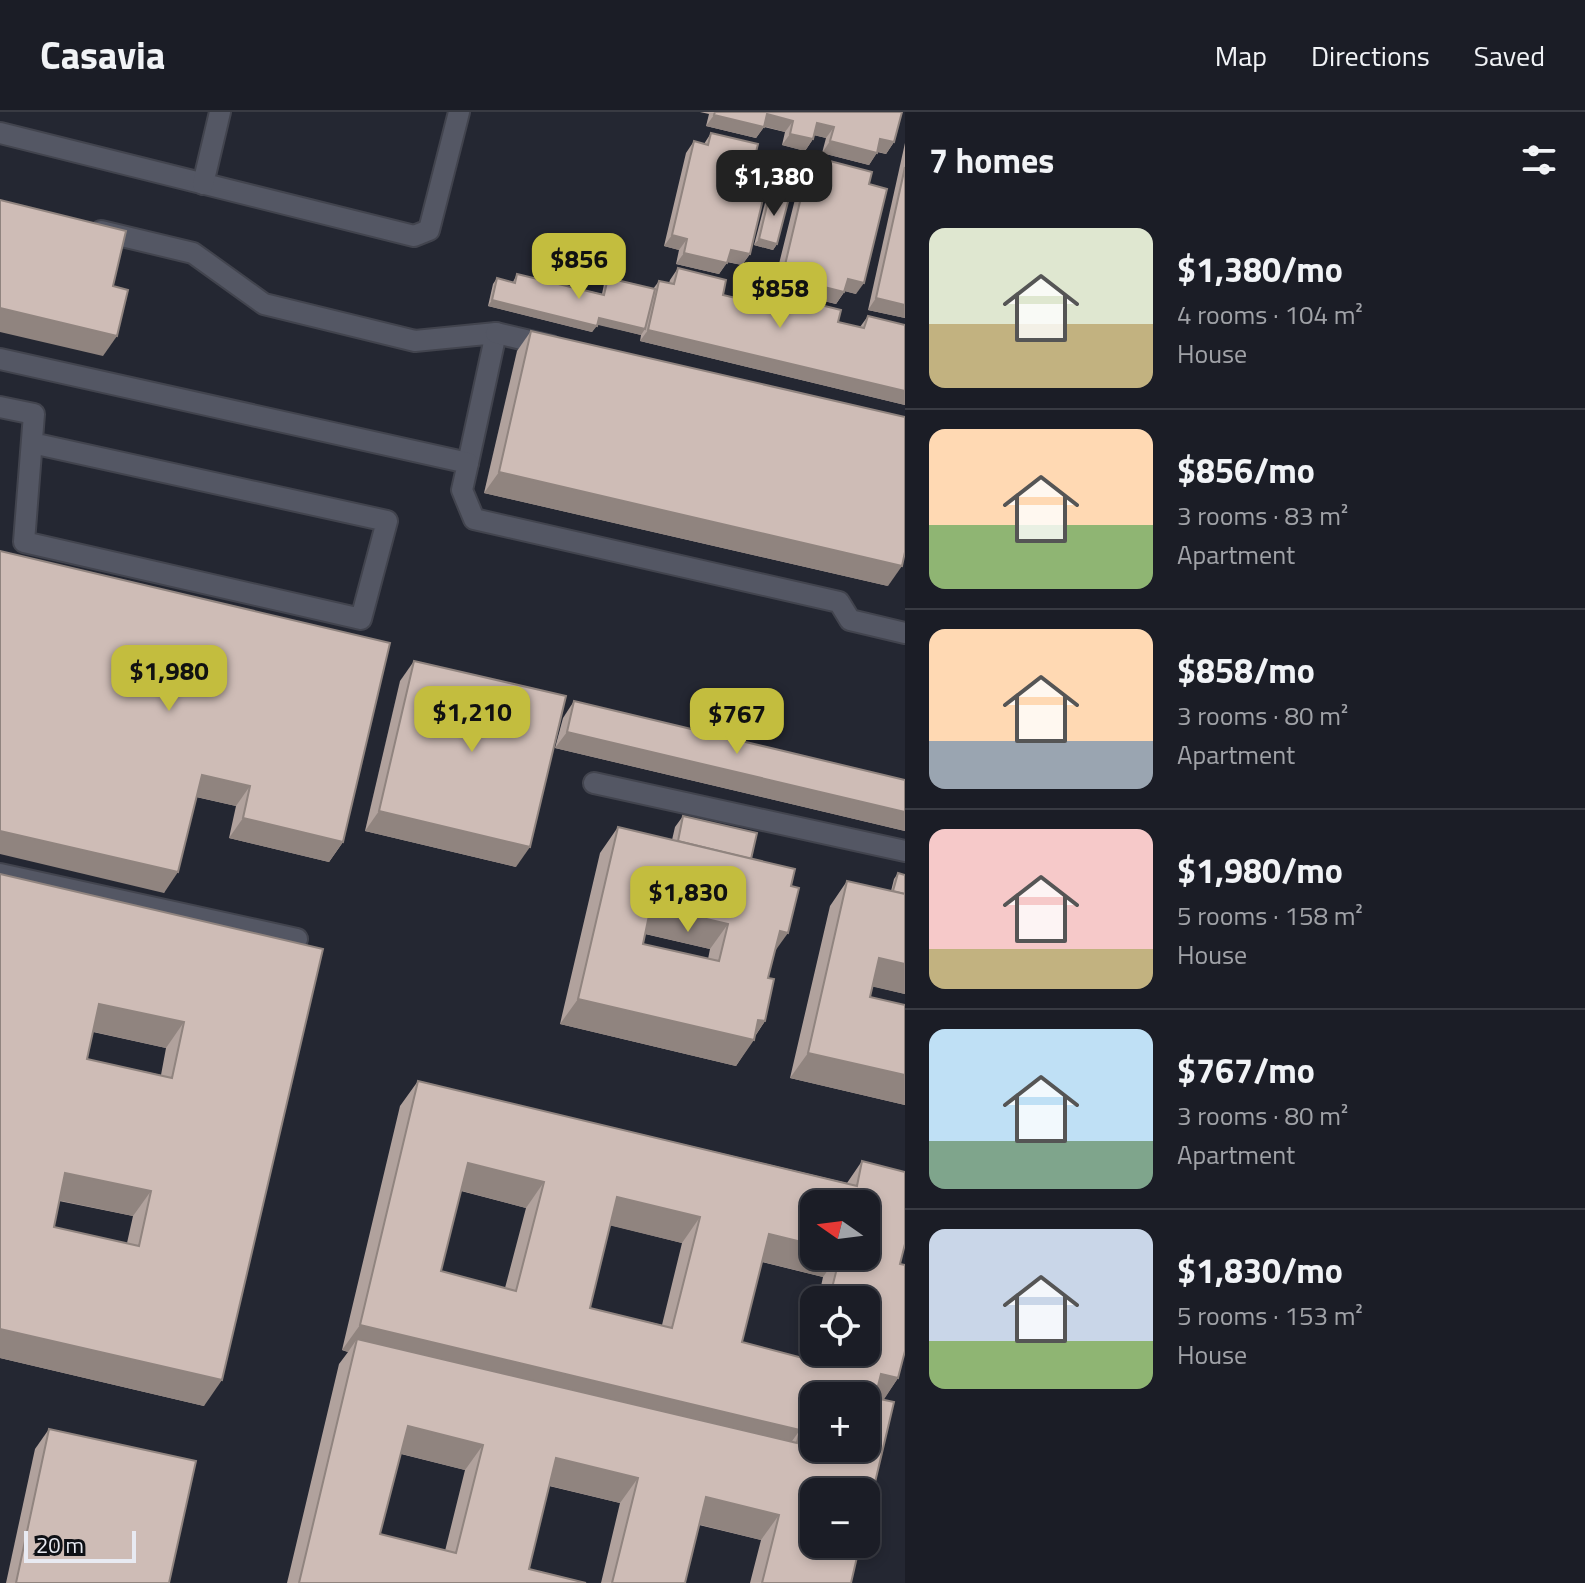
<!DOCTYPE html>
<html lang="en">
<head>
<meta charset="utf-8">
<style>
  :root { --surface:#1b1d26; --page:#282a32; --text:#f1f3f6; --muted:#a0a2a7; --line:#393b43; --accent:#c3bd3e }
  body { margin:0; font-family:"Titillium Web",sans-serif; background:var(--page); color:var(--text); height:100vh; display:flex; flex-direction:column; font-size:30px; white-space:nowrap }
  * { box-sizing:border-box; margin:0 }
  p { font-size:26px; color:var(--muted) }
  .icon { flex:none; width:44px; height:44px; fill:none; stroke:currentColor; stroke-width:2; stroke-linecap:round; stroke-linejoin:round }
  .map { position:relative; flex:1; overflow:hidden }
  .sheet { display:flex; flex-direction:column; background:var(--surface); width:680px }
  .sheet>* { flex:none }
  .needle { width:52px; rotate:284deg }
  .tools { position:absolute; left:800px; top:1078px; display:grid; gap:16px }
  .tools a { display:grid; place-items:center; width:80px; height:80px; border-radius:16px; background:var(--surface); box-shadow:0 4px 12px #0003,0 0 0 2px var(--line); font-size:40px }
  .scale { position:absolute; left:24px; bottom:20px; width:112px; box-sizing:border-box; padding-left:8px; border:4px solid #e8eaf2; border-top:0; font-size:22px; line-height:28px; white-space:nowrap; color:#e8eaf2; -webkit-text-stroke:6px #0e1015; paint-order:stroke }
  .price { position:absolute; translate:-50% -68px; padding:0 18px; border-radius:16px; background:var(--accent); color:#111; font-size:26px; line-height:52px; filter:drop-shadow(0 2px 4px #0008) }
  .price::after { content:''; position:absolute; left:50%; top:48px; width:24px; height:18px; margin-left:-12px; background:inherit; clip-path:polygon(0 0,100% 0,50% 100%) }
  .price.active { background:#222; color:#fff }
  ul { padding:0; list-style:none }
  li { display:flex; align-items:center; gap:24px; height:200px; padding:0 24px }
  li+li { border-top:2px solid var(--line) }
  li span { display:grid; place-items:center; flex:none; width:224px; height:160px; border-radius:16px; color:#555 }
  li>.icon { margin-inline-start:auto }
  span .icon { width:96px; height:96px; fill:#fffc; stroke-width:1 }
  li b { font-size:34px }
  h2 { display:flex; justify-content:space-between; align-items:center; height:96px; padding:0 24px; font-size:34px }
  header { display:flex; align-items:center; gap:48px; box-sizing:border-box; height:112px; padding:0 40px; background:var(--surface); border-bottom:2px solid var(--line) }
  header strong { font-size:38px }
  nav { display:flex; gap:44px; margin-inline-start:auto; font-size:28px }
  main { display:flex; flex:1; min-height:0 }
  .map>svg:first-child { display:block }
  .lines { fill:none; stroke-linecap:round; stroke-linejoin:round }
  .lane-casing { stroke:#42444e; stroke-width:24 }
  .lane { stroke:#545764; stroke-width:20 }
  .wall { fill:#b1a29d; fill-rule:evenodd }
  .shaded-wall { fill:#90847f }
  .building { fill:#cebcb6; stroke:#90847f; stroke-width:2; fill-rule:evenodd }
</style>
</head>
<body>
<header>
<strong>Casavia</strong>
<nav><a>Map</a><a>Directions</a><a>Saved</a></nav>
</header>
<main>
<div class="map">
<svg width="905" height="1471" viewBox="0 0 905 1471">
  <rect width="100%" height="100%" fill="#242732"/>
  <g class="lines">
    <defs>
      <g id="lane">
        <polyline points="0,21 414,124 429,118 459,0"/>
        <polyline points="203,72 220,0"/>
        <polyline points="101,119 193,141 264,192 415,229 496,221 468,351"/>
        <polyline points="496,221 551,234"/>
        <polyline points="0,247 468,351 462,378 474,407 839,490 850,508 905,521"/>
        <polyline points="0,295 34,302 24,430 361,507 387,409 32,331"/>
        <polyline points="594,671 905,739"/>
        <polyline points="0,762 297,827"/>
      </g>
    </defs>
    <use href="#lane" class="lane-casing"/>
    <use href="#lane" class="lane"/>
  </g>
  <g class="wall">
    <polygon points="700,0 902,0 894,30 886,42 877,40 869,53 822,41 826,26 814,23 813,27 805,39 782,33 785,20 764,15 756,26 706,14 709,2"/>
    <polygon points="711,21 755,44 750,142 742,153 727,150 719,162 676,152 679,138 664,134 686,41 694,29 704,32"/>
    <polygon points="905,31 905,206 868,198"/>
    <polygon points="826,48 869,72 856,182 845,179 836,192 788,180 791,168 776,164 799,71 807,60 818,62"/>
    <polygon points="770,81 777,132 773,138 754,133 766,87"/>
    <polygon points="678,156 723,183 749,189 756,178 774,196 784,198 792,186 838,210 860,215 868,204 905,213 905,293 640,229 641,223 597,212 592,220 488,194 493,172 497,166 513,170 517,162 602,182 604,172 608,166 653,177 659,169 669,171 670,168"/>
    <polygon points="531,219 888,474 484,381 517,239"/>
    <polygon points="0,439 343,730 329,750 229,726 236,694 196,685 164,781"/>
    <polygon points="414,549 516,755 365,719 400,569"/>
    <polygon points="574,589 905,668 905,719 555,636 563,606"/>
    <path d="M683 704 751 747 775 840 768 866 765 909 736 954 560 912 600 741 618 715 672 728 675 715ZM645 822 710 837 708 847 643 832Z"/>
    <polygon points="898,761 905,882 872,874 870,885 905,893 905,993 790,966 830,794 847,769 891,779 894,767"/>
    <path d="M0 762 323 837 204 1294 0 1246ZM93 920 166 936 161 963 87 947ZM59 1089 133 1104 127 1131 54 1115Z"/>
    <path d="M418 969 847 1071 862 1049 905 1060V1132L900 1152 905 1153V1239L898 1266 883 1288 894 1290 868 1400 866 1403V1380H814V1432H860L851 1471H750L761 1428 699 1413 685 1471H601L620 1391 549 1374 529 1457 586 1471H287L339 1252 348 1240 342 1238 400 994ZM461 1079 526 1096 505 1176 441 1159ZM814 1092H866V1144H814ZM610 1113 682 1131 662 1213 590 1196ZM762 1150 823 1165 818 1188H866V1240H814V1203L803 1246 742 1230ZM814 1284H866V1336H814ZM401 1342 465 1358 445 1439 380 1422Z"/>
    <polygon points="49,1317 169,1471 6,1471 35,1337"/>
  </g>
  <g class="shaded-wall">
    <polygon points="767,2 793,9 785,20 759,13"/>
    <polygon points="714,3 764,15 756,26 706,14"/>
    <polygon points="817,11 834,15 826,26 809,22"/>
    <polygon points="790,22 813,27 805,39 782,33"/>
    <polygon points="880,27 894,30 886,42 872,38"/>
    <polygon points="830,29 877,41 869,53 822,41"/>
    <polygon points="672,123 687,127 679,138 664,134"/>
    <polygon points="759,127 777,132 773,138 754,133"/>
    <polygon points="731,138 750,142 742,153 723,149"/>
    <polygon points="684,141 727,151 719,162 676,152"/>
    <polygon points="785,153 799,156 791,168 776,164"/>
    <polygon points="848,167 864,171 856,182 840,178"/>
    <polygon points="796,168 844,180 836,192 788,180"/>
    <polygon points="876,186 905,193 905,206 868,198"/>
    <polygon points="492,188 597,214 592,220 488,194"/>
    <polygon points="0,196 117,224 103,244 0,220"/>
    <polygon points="599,206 645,217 641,223 594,212"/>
    <polygon points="648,218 905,279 905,293 640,229"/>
    <polygon points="499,360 902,454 888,474 484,381"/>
    <polygon points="567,620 905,700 905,719 555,636"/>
    <polygon points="202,663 250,674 236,694 188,683"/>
    <polygon points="379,699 530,735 516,755 365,719"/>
    <polygon points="243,706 343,730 329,750 229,726"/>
    <polygon points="0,719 178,760 164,781 0,742"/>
    <polygon points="651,794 728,812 710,837 633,819"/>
    <polygon points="780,819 788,821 770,846"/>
    <polygon points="879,846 905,852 905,882 861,872"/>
    <polygon points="578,887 758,908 765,909 752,928 754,928 736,954 560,912"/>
    <polygon points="99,892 184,910 166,936 81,917"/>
    <polygon points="808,941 905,963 905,993 790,966"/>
    <polygon points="468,1051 544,1070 526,1096 451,1076"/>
    <polygon points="65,1061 151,1079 133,1104 48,1086"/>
    <polygon points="617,1085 700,1105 682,1131 600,1111"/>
    <polygon points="769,1122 814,1133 814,1144 838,1144 823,1165 751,1147"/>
    <polygon points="360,1213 800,1318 782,1343 357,1227 348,1240 342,1238"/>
    <polygon points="0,1217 222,1268 204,1294 0,1246"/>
    <polygon points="881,1262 898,1266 881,1292 866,1288"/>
    <polygon points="408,1314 483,1333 465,1358 390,1339"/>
    <polygon points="556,1346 638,1366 620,1391 538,1371"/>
    <polygon points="706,1385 779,1403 761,1428 689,1410"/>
  </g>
  <g class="building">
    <polygon points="715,0 902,0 894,30 880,27 877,41 830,29 834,15 817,11 813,27 790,22 793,9 767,2 764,15 714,3"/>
    <polygon points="711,21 758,32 755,44 772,49 750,142 731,138 727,151 684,141 687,127 672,123 694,29 708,33"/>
    <polygon points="826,48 872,60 869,72 887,77 864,171 848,167 844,180 796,168 799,156 785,153 807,60 823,64"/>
    <polygon points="905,55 905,193 876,186"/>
    <polygon points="770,81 789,86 777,132 759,127"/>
    <polygon points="0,88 126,119 113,174 128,178 117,224 0,196"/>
    <polygon points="678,156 726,168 723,183 753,190 756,178 777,184 774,196 789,200 792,186 841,198 838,210 864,216 868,204 905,213 905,279 648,218 659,169 674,172"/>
    <polygon points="517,162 604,183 608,166 655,177 645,217 599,206 597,214 492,188 497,166 515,171"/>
    <polygon points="531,219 905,305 905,440 902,454 499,360"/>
    <polygon points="0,439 390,531 343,730 243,706 250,674 202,663 178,760 0,719"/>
    <polygon points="414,549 566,584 530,735 379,699"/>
    <polygon points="574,589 905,668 905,700 567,620"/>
    <polygon points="683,704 757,721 751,747 678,729"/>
    <path d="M618 715 795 757 791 774 799 776 788 821 780 819 768 866 774 867 765 909 758 908 754 928 578 887ZM651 794 728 812 719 849 643 832Z"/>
    <polygon points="898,761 905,763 905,782 893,779"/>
    <path d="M0 762 323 837 222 1268 0 1217ZM99 892 184 910 172 966 87 947ZM65 1061 151 1079 139 1134 54 1115Z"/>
    <polygon points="847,769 905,782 905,852 879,846 870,885 905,893 905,963 808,941"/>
    <path d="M418 969 857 1074 862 1049 905 1060V1132L900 1152 905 1153V1239L898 1266 881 1262 875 1286 894 1290 868 1400 866 1399V1380H814V1432H860L851 1471H762L779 1403 706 1385 685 1471H612L638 1366 556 1346 529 1457 586 1471H299L357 1227 797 1331 800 1318 360 1213ZM468 1051 544 1070 516 1179 441 1159ZM617 1085 700 1105 672 1216 590 1196ZM814 1092H866V1144H840L829 1188H866V1240H816L814 1249 742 1230 769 1122 814 1133ZM814 1284H866V1336H814ZM408 1314 483 1333 456 1441 380 1422Z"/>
    <polygon points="49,1317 196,1349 169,1471 16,1471"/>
  </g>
</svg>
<div class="tools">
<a><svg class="needle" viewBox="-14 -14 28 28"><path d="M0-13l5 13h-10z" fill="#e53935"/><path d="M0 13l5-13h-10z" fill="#a0a2a7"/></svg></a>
<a><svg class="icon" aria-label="locate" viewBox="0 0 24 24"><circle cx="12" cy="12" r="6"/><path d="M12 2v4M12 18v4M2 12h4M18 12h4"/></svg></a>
<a>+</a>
<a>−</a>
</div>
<div class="scale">20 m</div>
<b class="price active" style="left:774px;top:106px">$1,380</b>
<b class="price" style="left:579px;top:189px">$856</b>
<b class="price" style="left:780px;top:218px">$858</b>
<b class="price" style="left:169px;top:601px">$1,980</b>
<b class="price" style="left:472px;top:642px">$1,210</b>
<b class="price" style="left:737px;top:644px">$767</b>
<b class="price" style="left:688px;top:822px">$1,830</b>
</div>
<section class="sheet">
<h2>7 homes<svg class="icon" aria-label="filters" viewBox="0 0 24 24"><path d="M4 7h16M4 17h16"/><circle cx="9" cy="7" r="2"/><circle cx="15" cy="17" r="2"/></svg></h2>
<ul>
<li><span style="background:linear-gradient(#dfe7d0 60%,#c2b280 0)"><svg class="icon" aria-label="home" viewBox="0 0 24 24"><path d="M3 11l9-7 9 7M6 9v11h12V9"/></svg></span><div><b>$1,380/mo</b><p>4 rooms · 104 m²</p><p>House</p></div></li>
<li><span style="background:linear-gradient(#ffd9b3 60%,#8fb573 0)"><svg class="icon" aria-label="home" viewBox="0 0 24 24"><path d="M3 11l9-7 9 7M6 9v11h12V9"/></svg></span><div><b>$856/mo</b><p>3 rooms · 83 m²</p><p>Apartment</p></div></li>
<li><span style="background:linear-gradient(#ffd9b3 70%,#9aa5b1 0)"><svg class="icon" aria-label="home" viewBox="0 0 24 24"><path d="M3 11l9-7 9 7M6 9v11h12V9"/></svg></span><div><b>$858/mo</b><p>3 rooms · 80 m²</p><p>Apartment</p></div></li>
<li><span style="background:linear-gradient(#f6c9c9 75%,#c2b280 0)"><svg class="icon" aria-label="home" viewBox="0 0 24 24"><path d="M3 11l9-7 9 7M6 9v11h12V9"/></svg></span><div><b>$1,980/mo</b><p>5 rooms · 158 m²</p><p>House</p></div></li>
<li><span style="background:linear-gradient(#bfe0f5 70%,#7fa58c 0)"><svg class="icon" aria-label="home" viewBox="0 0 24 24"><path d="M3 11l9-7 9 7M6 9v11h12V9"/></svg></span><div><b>$767/mo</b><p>3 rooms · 80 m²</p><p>Apartment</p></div></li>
<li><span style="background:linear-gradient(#c9d6e8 70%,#8fb573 0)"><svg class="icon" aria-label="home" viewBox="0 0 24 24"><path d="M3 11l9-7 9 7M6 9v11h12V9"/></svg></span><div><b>$1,830/mo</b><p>5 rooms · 153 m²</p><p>House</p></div></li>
</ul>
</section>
</main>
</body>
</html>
